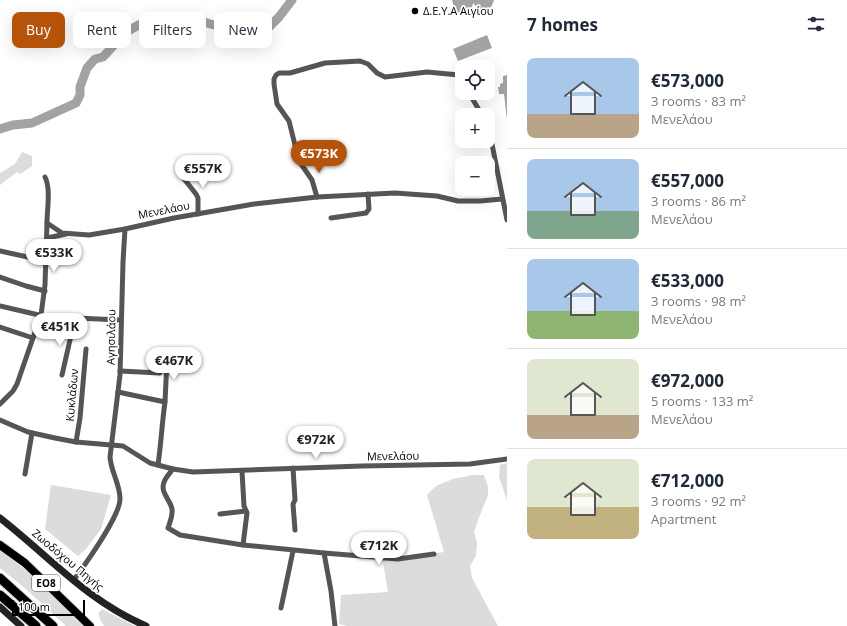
<!DOCTYPE html>
<html lang="en">
<head>
<meta charset="utf-8">
<style>
  :root { --surface:#fff; --page:#f6f6f7; --text:#1f2937; --muted:#747a83; --line:#e0e1e3; --accent:#b45309 }
  body { margin:0; font-family:"Open Sans",sans-serif; background:var(--page); color:var(--text); height:100vh; display:flex; flex-direction:column; font-size:15px; white-space:nowrap }
  * { box-sizing:border-box; margin:0 }
  p { font-size:13px; color:var(--muted) }
  .icon { flex:none; width:22px; height:22px; fill:none; stroke:currentColor; stroke-width:2; stroke-linecap:round; stroke-linejoin:round }
  .map { position:relative; flex:1; overflow:hidden }
  .sheet { display:flex; flex-direction:column; background:var(--surface); width:340px }
  .sheet>* { flex:none }
  .banner { position:absolute; left:12px; top:12px; width:380px; height:36px; display:flex; gap:8px }
  .tools { position:absolute; left:455px; top:60px; display:grid; gap:8px }
  .tools a { display:grid; place-items:center; width:40px; height:40px; border-radius:8px; background:var(--surface); box-shadow:0 4px 16px #0002; font-size:20px }
  .scale { position:absolute; left:12px; bottom:10px; width:73px; box-sizing:border-box; padding-left:4px; border:2px solid #000; border-top:0; font-size:11px; line-height:14px; white-space:nowrap; color:#000; -webkit-text-stroke:3px #fff; paint-order:stroke }
  .price { position:absolute; translate:-50% -34px; padding:0 9px; border-radius:14px; background:#fff; color:#222; font-size:13px; line-height:26px; filter:drop-shadow(0 1px 2px #0008) }
  .price::after { content:''; position:absolute; left:50%; top:24px; width:12px; height:9px; margin-left:-6px; background:inherit; clip-path:polygon(0 0,100% 0,50% 100%) }
  .price.on { background:var(--accent); color:#fff }
  ul { padding:0; list-style:none }
  li { display:flex; align-items:center; gap:12px; height:100px; padding:0 20px }
  li+li { border-top:1px solid var(--line) }
  li span { display:grid; place-items:center; flex:none; width:112px; height:80px; border-radius:8px; color:#555 }
  li>.icon { margin-inline-start:auto }
  span .icon { width:48px; height:48px; fill:#fffc; stroke-width:1 }
  li b { font-size:17px }
  h2 { display:flex; justify-content:space-between; align-items:center; height:48px; padding:0 20px; font-size:17px }
  .chip { padding:0 14px; border-radius:8px; background:var(--surface); box-shadow:0 4px 16px #0002; font-size:14px; line-height:36px }
  .chip.on { background:var(--accent); color:#fff }
  main { display:flex; flex:1; min-height:0 }
  .map>svg:first-child { display:block }
  .green { fill:#dcdcdc }
  .water { fill:#a3a3a3 }
  .lines { fill:none; stroke-linecap:round; stroke-linejoin:round }
  .river { stroke:#a3a3a3; stroke-width:9 }
  .primary-casing { stroke:#dbdbdb; stroke-width:10 }
  .highway-casing { stroke:#dbdbdb; stroke-width:11 }
  .street { stroke:#555; stroke-width:5 }
  .secondary { stroke:#222; stroke-width:7 }
  .primary { stroke:#000; stroke-width:8 }
  .highway { stroke:#000; stroke-width:9 }
  .poi-dot { fill:#000; stroke:#fff; stroke-width:1.5 }
  .labels { text-anchor:middle; stroke-width:3.5; stroke-linejoin:round; paint-order:stroke }
  .shield { fill:#fff; stroke:#4c4c4c; stroke-width:1 }
  .shield-label { font-size:10px; font-weight:bold; fill:#000 }
  .poi-label { font-size:11px; fill:#000; stroke:#fff; text-anchor:start }
  .street-label { font-size:11px; fill:#000; stroke:#fff }
</style>
</head>
<body>
<main>
<div class="map">
<svg width="507" height="626" viewBox="0 0 507 626">
  <rect width="100%" height="100%" fill="#fff"/>
  <g class="green">
    <polygon points="22,152 32,156 32,166 20,174 17,172 0,185 0,173 15,164"/>
    <polygon points="507,463 507,500 499,477 500,465"/>
    <polygon points="472,475 484,475 488,487 488,495 478,520 474,532 477,543 476,556 470,566 472,578 498,626 348,626 339,624 341,595 388,592 382,556 408,557 444,552 427,495 436,486 453,479"/>
    <polygon points="51,485 111,495 101,529 86,549 78,556 45,529"/>
    <polygon points="0,550 24,569 84,626 66,626 26,589 0,568"/>
    <polygon points="102,609 135,626 104,626 101,621 98,614"/>
  </g>
  <g class="water">
    <path d="M452 0H494C492 8 487 12 479 10L473 3C472 9 470 14 463 14L455 11Z"/>
    <polygon points="487,35 492,48 458,61 453,49"/>
    <polygon points="507,75 507,120 504,94 499,94 498,87 500,87 500,84 503,83 503,76"/>
  </g>
  <g class="lines">
    <polyline class="river" points="0,129 13,125 32,123 76,103 80,95 80,87 87,68 95,59 103,57 126,32 146,21 161,17 176,17 193,19 228,29 247,34 258,32 269,27 279,17 292,0"/>
    <defs>
      <polyline id="primary" points="0,545 25,563 90,626"/>
      <g id="highway">
        <polyline points="0,578 53,626"/>
        <polyline points="0,595 36,626"/>
      </g>
    </defs>
    <use href="#primary" class="primary-casing"/>
    <use href="#highway" class="highway-casing"/>
    <g class="street">
      <polyline points="469,93 482,115"/>
      <polyline points="488,128 490,134 507,220"/>
      <polyline points="181,175 196,194 198,198 198,214"/>
      <path d="M45 177C51 189 47 209 47 223"/>
      <polyline points="317,197 312,180 299,161 289,121 277,104 274,84 274,79 276,75 279,73 290,73 325,63 360,61 368,64 377,73 385,77 427,72 459,75 462,80"/>
      <polyline points="331,218 366,213 369,209 368,194"/>
      <polyline points="47,238 66,234"/>
      <polyline points="0,251 46,261"/>
      <polyline points="0,277 26,286 45,291"/>
      <polyline points="0,306 73,323"/>
      <polyline points="0,327 33,338"/>
      <polyline points="120,371 160,373"/>
      <polyline points="62,375 75,318 121,320"/>
      <path d="M118 392 165 402C162 423 161 444 158 465"/>
      <polyline points="165,402 167,360"/>
      <polyline points="0,404 13,391 17,384 41,315 45,285 47,223 62,233 89,235 125,229 174,218 254,204 317,197 395,193 437,196 458,201 480,201 502,199"/>
      <polyline points="0,420 28,432 55,438 76,442 123,446 150,463 173,469 193,472 362,466 470,464 507,459"/>
      <polyline points="76,442 80,418 86,349"/>
      <polyline points="293,468 295,500 293,504 295,530"/>
      <path d="M173 469C170 473 166 477 164 482 160 493 170 499 172 509 173 515 170 522 168 528L180 535 243 545 324 553 331 591 335 626"/>
      <polyline points="242,471 244,506 247,513 243,545"/>
      <polyline points="25,474 32,433"/>
      <polyline points="220,514 246,511"/>
      <polyline points="324,553 398,559 434,554"/>
      <path d="M73 581C84 566 120 516 120 499 120 484 111 472 110 457L120 375 123 262 125 229"/>
      <polyline points="281,608 293,551"/>
    </g>
    <g class="secondary">
      <path d="M0 518C50 557 86 600 146 626"/>
      <polyline points="0,607 21,626"/>
    </g>
    <use href="#primary" class="primary"/>
    <use href="#highway" class="highway"/>
  </g>
  <circle class="poi-dot" cx="415" cy="11" r="4"/>
  <g class="labels">
    <rect class="shield" x="32" y="575" width="28" height="16" rx="3"/>
    <g class="shield-label">
      <text x="46" y="587">ΕΟ8</text>
    </g>
    <g class="poi-label">
      <text x="423" y="15">Δ.Ε.Υ.Α Αιγίου</text>
    </g>
    <g class="street-label">
      <text transform="translate(164 210) rotate(-11)" y="4">Μενελάου</text>
      <text transform="translate(111 337) rotate(-89)" y="4">Αγησιλάου</text>
      <text transform="translate(72 395) rotate(-85)" y="4">Κυκλάδων</text>
      <text transform="translate(393 456) rotate(-1)" y="4">Μενελάου</text>
      <text transform="translate(68 560) rotate(40)" y="4">Ζωοδόχου Πηγής</text>
    </g>
  </g>
</svg>
<div class="tools">
<a><svg class="icon" aria-label="locate" viewBox="0 0 24 24"><circle cx="12" cy="12" r="6"/><path d="M12 2v4M12 18v4M2 12h4M18 12h4"/></svg></a>
<a>+</a>
<a>−</a>
</div>
<div class="scale">100 m</div>
<b class="price on" style="left:319px;top:174px">€573K</b>
<b class="price" style="left:203px;top:189px">€557K</b>
<b class="price" style="left:54px;top:273px">€533K</b>
<b class="price" style="left:60px;top:347px">€451K</b>
<b class="price" style="left:174px;top:381px">€467K</b>
<b class="price" style="left:316px;top:460px">€972K</b>
<b class="price" style="left:379px;top:566px">€712K</b>
<div class="banner">
<a class="chip on">Buy</a>
<a class="chip">Rent</a>
<a class="chip">Filters</a>
<a class="chip">New</a>
</div>
</div>
<section class="sheet">
<h2>7 homes<svg class="icon" aria-label="filters" viewBox="0 0 24 24"><path d="M4 7h16M4 17h16"/><circle cx="9" cy="7" r="2"/><circle cx="15" cy="17" r="2"/></svg></h2>
<ul>
<li><span style="background:linear-gradient(#a9c7e8 70%,#b9a48a 0)"><svg class="icon" aria-label="home" viewBox="0 0 24 24"><path d="M3 11l9-7 9 7M6 9v11h12V9"/></svg></span><div><b>€573,000</b><p>3 rooms · 83 m²</p><p>Μενελάου</p></div></li>
<li><span style="background:linear-gradient(#a9c7e8 65%,#7fa58c 0)"><svg class="icon" aria-label="home" viewBox="0 0 24 24"><path d="M3 11l9-7 9 7M6 9v11h12V9"/></svg></span><div><b>€557,000</b><p>3 rooms · 86 m²</p><p>Μενελάου</p></div></li>
<li><span style="background:linear-gradient(#a9c7e8 65%,#8fb573 0)"><svg class="icon" aria-label="home" viewBox="0 0 24 24"><path d="M3 11l9-7 9 7M6 9v11h12V9"/></svg></span><div><b>€533,000</b><p>3 rooms · 98 m²</p><p>Μενελάου</p></div></li>
<li><span style="background:linear-gradient(#dfe7d0 70%,#b9a48a 0)"><svg class="icon" aria-label="home" viewBox="0 0 24 24"><path d="M3 11l9-7 9 7M6 9v11h12V9"/></svg></span><div><b>€972,000</b><p>5 rooms · 133 m²</p><p>Μενελάου</p></div></li>
<li><span style="background:linear-gradient(#dfe7d0 60%,#c2b280 0)"><svg class="icon" aria-label="home" viewBox="0 0 24 24"><path d="M3 11l9-7 9 7M6 9v11h12V9"/></svg></span><div><b>€712,000</b><p>3 rooms · 92 m²</p><p>Apartment</p></div></li>
</ul>
</section>
</main>
</body>
</html>
